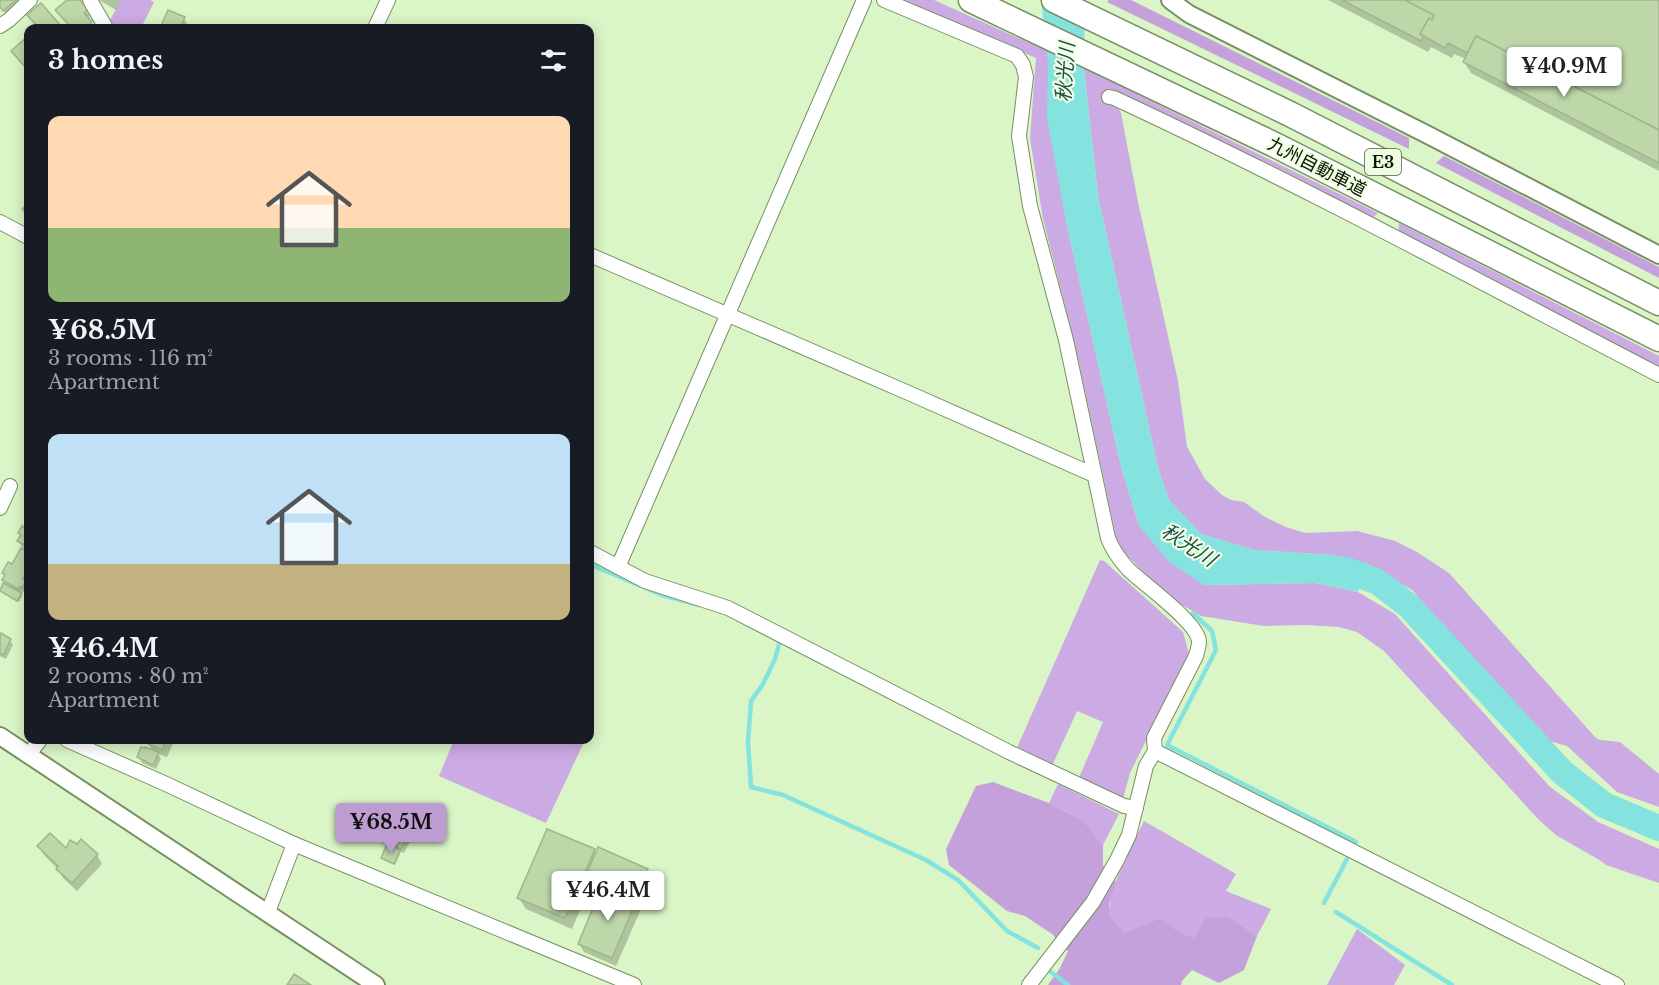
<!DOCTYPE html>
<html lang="en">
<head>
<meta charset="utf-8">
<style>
  :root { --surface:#171b24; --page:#242831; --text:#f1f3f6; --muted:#9ea1a6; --accent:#bc9cd1 }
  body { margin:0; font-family:"Libre Baskerville","Noto Sans JP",serif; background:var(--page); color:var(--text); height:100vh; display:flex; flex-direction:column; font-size:22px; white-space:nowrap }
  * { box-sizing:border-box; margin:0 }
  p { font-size:20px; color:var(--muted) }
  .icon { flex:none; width:33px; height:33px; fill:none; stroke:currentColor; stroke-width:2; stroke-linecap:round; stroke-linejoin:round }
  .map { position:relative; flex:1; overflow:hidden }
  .drawer { position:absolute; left:24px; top:24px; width:570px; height:720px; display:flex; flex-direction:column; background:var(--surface); border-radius:12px; box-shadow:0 3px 15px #0003 }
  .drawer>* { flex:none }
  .price { position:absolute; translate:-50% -51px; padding:0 14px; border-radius:6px; background:#fff; color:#222; font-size:20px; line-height:39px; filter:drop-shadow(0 2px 3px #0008) }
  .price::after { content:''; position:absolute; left:50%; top:36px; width:18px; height:14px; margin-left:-9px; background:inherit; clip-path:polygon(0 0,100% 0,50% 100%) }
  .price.active { background:var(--accent); color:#111 }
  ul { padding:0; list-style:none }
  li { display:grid; align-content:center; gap:12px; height:318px; padding:0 24px }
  li span { display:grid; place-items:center; height:186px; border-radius:12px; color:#555 }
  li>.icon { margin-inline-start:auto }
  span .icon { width:108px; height:108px; fill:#fffc; stroke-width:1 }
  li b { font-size:26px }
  h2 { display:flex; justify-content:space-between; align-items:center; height:72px; padding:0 24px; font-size:26px }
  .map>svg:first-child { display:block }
  .green { fill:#ccaae3 }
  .forest { fill:#c5a1dc }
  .water { fill:#84e3df }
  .shadow { fill:#0003 }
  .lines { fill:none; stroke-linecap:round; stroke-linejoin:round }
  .stream { stroke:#84e3df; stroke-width:4.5 }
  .river { stroke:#84e3df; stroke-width:26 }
  .building { fill:#bdd7a9; stroke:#9eb78a; stroke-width:1.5 }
  .minor-casing { stroke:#788f64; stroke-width:16 }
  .tertiary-casing { stroke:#788f64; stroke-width:20 }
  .motorway-casing { stroke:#788f64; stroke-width:27 }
  .minor { stroke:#fff; stroke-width:14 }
  .tertiary { stroke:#fff; stroke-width:16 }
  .motorway { stroke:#fff; stroke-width:24 }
  .labels { text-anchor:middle; stroke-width:4.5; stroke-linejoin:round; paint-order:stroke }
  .shield { fill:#eefee2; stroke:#505a47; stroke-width:1.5 }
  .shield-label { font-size:16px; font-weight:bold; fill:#0c1405 }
  .street-label { font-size:18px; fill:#0c1405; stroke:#eefee2 }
  .water-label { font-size:20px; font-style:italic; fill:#1f4a49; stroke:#eefee2 }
</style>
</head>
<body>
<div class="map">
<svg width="1659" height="985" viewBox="0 0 1659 985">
  <rect width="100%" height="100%" fill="#daf5c6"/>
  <g class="green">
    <polygon points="121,0 150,0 154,2 141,28 121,28 109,22"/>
    <polygon points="904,0 934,0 1047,51 1066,221 1121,466 1139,526 1204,585 1316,583 1358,592 1395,614 1549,786 1598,822 1659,849 1659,883 1606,865 1601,861 1556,835 1539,820 1384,651 1357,632 1339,627 1307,625 1264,626 1201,616 1167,596 1118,546 1076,349 1043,219 1030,139 1036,58"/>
    <polygon points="1084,68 1378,213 1370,220 1109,89 1121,113 1138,202 1178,381 1187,447 1205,479 1222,495 1231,500 1244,502 1265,517 1286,527 1305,533 1357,531 1395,541 1417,552 1449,573 1595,737 1600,740 1620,742 1659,774 1659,807 1617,792 1567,746 1543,739 1412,590 1366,563 1333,555 1254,550 1201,534 1169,500 1158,468 1098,196"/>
    <polygon points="1399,223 1659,356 1659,368 1398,236"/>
    <polygon points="1100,560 1104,561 1183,632 1189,654 1130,773 1123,799 1078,780 1103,722 1077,711 1052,766 1016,750"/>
    <polygon points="454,740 585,740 546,823 439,776"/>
    <polygon points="1058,784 1119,814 1103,845 1084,821 1049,803"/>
    <path d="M1144 821 1236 874 1226 891 1271 909 1257 936 1229 917 1194 938 1178 931 1160 918 1125 932 1109 915C1108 887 1132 847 1144 821Z"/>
    <polygon points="1357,929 1405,965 1394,985 1327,985"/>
  </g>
  <g class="forest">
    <polygon points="1109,0 1131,0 1409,138 1409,149 1107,2"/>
    <polygon points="1444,156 1659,267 1659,278 1436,163"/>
    <polygon points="993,782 1049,803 1084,821 1103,845 1103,865 1116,882 1109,904 1109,915 1125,932 1160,918 1178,931 1194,938 1206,918 1229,917 1257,936 1244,970 1219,983 1192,970 1182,981 1181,985 1048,985 1060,968 1068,951 1052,934 1025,916 1007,911 949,865 946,849 976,786"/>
  </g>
  <polygon class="water" points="1041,0 1085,0 1084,68 1098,196 1158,468 1169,500 1201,534 1254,550 1333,555 1366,563 1358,592 1316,583 1204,585 1168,561 1139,526 1121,466 1066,221 1047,118 1048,62"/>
  <g class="shadow">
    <polygon points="0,0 25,0 7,15 0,6"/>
    <polygon points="69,0 78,0 90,16 87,18 94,28 72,28 60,15"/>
    <polygon points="99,0 121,0 116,10"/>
    <polygon points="1328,0 1659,0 1659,171 1471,73 1464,62 1466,59 1454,54 1452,58 1431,47 1428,52"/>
    <polygon points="169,12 184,18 187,24 185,28 162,28"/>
    <polygon points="28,38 28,71 13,52"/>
    <polygon points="28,201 28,218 21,209"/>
    <polygon points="28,530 28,550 22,547 19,541 22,536 20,533"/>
    <polygon points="21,550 28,554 28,580 26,584 28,587 25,593 22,591 21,594 22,596 19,602 2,593 0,590 7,587 3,580 6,576 4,573 12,566"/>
    <polygon points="0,639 10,640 13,645 6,659 0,656"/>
    <polygon points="149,740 173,740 174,741 167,757 158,754 161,759 156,769 142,763 139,757 153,751 148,743"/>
    <polygon points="410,830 413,836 404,853 401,852 395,865 384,860 382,858 387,845 384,840"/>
    <polygon points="81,841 97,855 102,864 77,891 63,878 58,869 44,855 39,847 66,850 78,846"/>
    <polygon points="594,850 597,855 647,870 652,879 641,903 636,900 641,909 616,966 584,952 579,944 607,887 592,881 572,929 526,909 519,898"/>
  </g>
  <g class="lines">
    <g class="stream">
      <polyline points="590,563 594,566 662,595 699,605"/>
      <polyline points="1193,613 1212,631 1216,650 1167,745 1356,842"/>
      <polyline points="778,640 780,641 775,659 763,684 751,701 748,742 751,787 783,795 926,860 958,880 1007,931 1038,948"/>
      <polyline points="1324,903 1347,859"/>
      <polyline points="1336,912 1452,985"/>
      <polyline points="1051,972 1068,985"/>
    </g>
    <polyline class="river" points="1330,569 1346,570 1378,582 1409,606 1562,772 1604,805 1659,828"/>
  </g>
  <g class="building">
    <polygon points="0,0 16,0 3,11 0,7"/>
    <polygon points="67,0 80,0 88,9 84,13 92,22 85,28 72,28 55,10"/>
    <polygon points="1342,0 1405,0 1434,15 1432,20 1429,18 1420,34 1424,36 1421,41"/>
    <polygon points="1405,0 1659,0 1659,130 1476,36 1467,53 1448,43 1445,48 1420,34 1429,18 1432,20 1434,15"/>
    <polygon points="41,3 61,26 59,28 39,28 27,15"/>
    <polygon points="168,10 185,17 180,28 160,28"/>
    <polygon points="28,36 28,66 26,68 11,51"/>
    <polygon points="1476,36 1659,130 1659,163 1463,62"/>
    <polygon points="22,526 27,529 28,527 28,547 17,541 21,535 18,533"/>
    <polygon points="21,548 28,552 28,576 26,574 23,579 26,581 22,588 19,587 18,589 2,580 5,574 2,573 8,562 12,564"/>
    <polygon points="3,583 22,593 17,601 0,591"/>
    <polygon points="1,633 11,639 3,655 0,653 0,636"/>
    <polygon points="148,740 166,740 162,750 146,743"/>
    <polygon points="141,747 145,748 145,747 159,752 153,765 137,757"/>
    <polygon points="391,820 411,829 401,849 382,840"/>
    <polygon points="547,829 595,849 565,918 517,898"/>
    <polygon points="50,833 66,848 70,840 77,844 81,839 98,854 72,883 56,869 58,866 37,846"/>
    <polygon points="387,844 400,850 394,864 381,858"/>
    <polygon points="598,847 648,869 636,895 587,873"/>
    <polygon points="606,886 637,899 612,958 578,944 598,896 601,897"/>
    <polygon points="294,974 311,985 287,985"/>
  </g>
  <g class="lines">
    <defs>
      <g id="minor">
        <polyline points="90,0 106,28"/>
        <path d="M884 0 1017 56 1023 65 1026 77 1019 136 1030 206 1066 340 1108 538C1112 549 1120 560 1128 569 1143 584 1199 623 1199 642 1199 646 1197 652 1196 656L1154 738 1155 751 1146 766 1129 835 1117 860 1093 902 1029 985"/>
        <polyline points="0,26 9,20 30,0"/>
        <polyline points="375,28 388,0"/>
        <path d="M1109 97 1114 98C1299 184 1478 281 1659 375"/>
        <polyline points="0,222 28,237"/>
        <polyline points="590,255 911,394 1094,475"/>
        <polyline points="0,508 10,486"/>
        <polyline points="590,552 645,581 728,608 1009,752 1124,806 1136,808"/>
        <polyline points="618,567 864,0"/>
        <polyline points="67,740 166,784 294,844 634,985"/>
        <polyline points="1155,751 1617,985"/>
        <polyline points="29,754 40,740"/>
        <polyline points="268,912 294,844"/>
      </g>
      <g id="tertiary">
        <polyline points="1170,0 1189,14 1430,136 1659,255"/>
        <polyline points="0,736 376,985"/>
      </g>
      <g id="motorway">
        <polyline points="971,0 1275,145 1659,339"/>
        <polyline points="1054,0 1290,114 1659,303"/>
      </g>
    </defs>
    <use href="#minor" class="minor-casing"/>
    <use href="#tertiary" class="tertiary-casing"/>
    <use href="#motorway" class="motorway-casing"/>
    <use href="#minor" class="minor"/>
    <use href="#tertiary" class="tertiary"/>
    <use href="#motorway" class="motorway"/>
  </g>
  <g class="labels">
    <rect class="shield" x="1365" y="149" width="36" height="26" rx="4.5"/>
    <g class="shield-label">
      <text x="1383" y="168">E3</text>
    </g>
    <g class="street-label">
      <text transform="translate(1317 167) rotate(27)" y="6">九州自動車道</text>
    </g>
    <g class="water-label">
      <text transform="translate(1065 72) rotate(-86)" y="7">秋光川</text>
      <text transform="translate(1189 545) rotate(33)" y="7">秋光川</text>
    </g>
  </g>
</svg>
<b class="price" style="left:1564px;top:98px">¥40.9M</b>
<b class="price active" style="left:391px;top:854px">¥68.5M</b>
<b class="price" style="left:608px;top:922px">¥46.4M</b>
<section class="drawer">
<h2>3 homes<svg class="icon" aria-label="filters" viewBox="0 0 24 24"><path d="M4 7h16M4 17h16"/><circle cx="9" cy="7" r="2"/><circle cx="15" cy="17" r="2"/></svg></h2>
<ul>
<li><span style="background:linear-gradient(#ffd9b3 60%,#8fb573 0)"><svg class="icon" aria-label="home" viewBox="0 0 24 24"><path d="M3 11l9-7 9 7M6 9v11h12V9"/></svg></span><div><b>¥68.5M</b><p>3 rooms · 116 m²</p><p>Apartment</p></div></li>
<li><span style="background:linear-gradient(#bfe0f5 70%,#c2b280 0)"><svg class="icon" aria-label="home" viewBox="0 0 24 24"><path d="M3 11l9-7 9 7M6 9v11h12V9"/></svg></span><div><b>¥46.4M</b><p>2 rooms · 80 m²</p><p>Apartment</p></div></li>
</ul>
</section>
</div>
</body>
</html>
